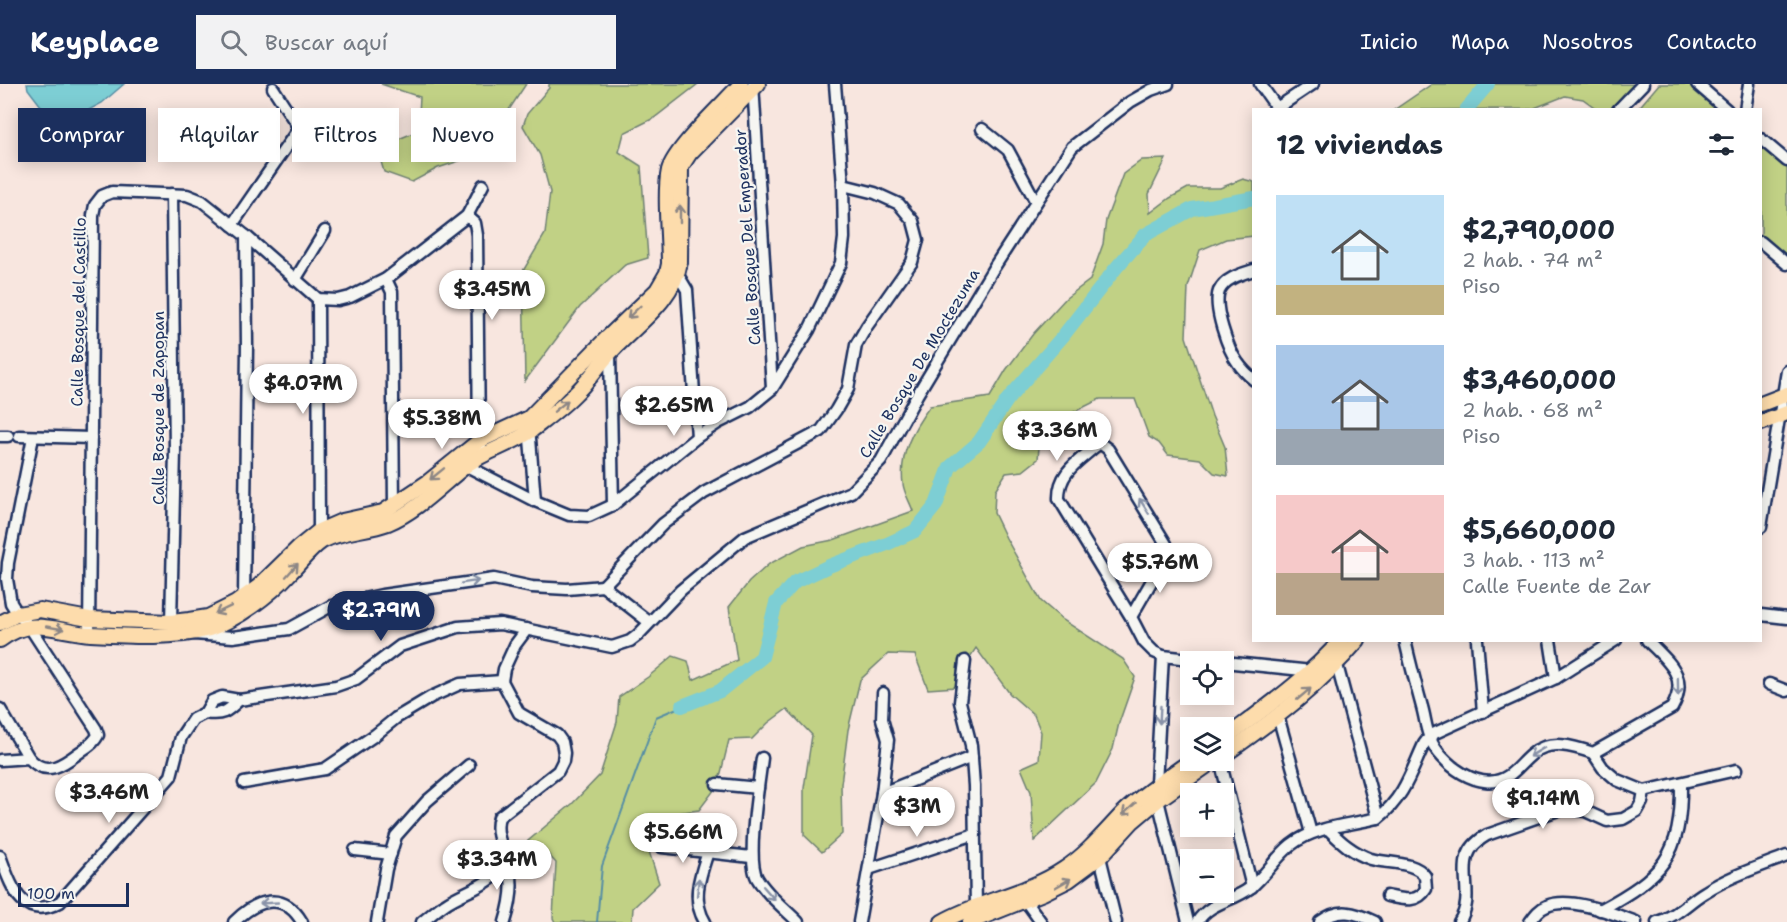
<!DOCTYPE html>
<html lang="es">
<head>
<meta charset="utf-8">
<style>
  :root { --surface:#fff; --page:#f2f2f3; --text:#1f2937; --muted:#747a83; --accent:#1b2f5e }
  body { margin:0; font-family:"Shantell Sans",sans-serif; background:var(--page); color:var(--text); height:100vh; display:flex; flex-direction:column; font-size:22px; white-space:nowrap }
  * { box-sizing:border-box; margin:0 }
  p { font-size:20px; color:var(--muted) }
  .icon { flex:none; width:33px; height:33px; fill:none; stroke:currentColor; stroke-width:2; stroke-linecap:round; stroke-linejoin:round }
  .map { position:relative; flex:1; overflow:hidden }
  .drawer { position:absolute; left:1252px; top:24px; width:510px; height:534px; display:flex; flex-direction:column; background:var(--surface); border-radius:0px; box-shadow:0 3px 15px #0003 }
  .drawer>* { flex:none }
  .banner { position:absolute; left:18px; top:24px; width:570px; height:54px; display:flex; gap:12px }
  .buttons { position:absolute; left:1180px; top:567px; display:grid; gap:12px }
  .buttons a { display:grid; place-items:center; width:54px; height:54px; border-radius:0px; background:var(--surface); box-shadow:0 3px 15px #0003; font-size:30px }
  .scale { position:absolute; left:18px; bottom:15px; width:111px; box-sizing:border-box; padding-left:6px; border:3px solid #1b2f5e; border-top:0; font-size:16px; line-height:21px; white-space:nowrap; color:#1b2f5e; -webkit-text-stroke:4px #f6f6f2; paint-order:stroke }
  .price { position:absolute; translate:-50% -51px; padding:0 14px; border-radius:21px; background:#fff; color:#222; font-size:20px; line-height:39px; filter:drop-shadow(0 2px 3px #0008) }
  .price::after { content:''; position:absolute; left:50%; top:36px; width:18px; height:14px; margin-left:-9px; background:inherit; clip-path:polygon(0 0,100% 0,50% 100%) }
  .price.on { background:var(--accent); color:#fff }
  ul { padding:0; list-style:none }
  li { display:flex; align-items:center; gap:18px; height:150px; padding:0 24px }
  li span { display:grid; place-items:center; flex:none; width:168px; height:120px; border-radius:0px; color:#555 }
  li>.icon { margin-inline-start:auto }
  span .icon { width:72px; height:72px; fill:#fffc; stroke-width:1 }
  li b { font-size:26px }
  h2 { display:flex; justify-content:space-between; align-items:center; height:72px; padding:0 24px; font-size:26px }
  .chip { padding:0 21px; border-radius:0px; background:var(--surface); box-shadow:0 3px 15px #0003; font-size:21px; line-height:54px }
  .chip.on { background:var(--accent); color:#fff }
  header { display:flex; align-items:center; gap:36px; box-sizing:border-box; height:84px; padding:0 30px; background:var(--accent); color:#fff }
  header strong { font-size:28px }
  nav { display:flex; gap:33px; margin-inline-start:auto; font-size:21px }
  .search { width:420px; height:54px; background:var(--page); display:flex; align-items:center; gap:15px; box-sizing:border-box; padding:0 21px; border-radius:0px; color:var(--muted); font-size:22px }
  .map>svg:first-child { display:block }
  .green { fill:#c1d185; stroke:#6e8072; stroke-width:1.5 }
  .water { fill:#7dced4; stroke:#568ea5; stroke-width:1.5 }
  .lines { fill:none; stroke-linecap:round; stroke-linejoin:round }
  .stream { stroke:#568ea5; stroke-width:2 }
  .river { stroke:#7dced4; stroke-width:14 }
  .minor-casing { stroke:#1b2f5e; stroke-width:15 }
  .major-casing { stroke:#1b2f5e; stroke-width:18 }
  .minor { stroke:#f6f6f2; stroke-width:10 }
  .major { stroke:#fddcac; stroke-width:14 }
  .oneway { stroke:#8c8685 }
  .oneway2 { stroke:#8892a8 }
  .labels { text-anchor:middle; stroke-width:4.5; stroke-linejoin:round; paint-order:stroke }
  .street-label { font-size:16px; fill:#1b2f5e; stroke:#f6f6f2 }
</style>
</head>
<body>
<header>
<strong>Keyplace</strong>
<div class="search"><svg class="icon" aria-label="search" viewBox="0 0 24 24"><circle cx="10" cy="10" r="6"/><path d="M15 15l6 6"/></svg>Buscar aquí</div>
<nav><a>Inicio</a><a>Mapa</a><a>Nosotros</a><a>Contacto</a></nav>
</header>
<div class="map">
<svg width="1787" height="838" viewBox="0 0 1787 838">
  <rect width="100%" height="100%" fill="#f8e6df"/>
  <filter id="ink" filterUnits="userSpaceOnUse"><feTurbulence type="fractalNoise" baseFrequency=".0167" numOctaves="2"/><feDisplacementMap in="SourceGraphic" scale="12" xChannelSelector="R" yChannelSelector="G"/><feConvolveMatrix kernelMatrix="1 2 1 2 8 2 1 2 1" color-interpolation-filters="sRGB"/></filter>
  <g filter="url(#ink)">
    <g class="green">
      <polygon points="381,0 526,0 485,62 465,75 438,84 412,98 384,88 377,64 418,47 420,13"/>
      <polygon points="549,0 698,0 654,34 624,49 619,68 641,82 648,174 625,181 580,223 525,297 523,187 545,150 550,108 540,71 523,42 527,30 549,4"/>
      <polygon points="1432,0 1636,0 1610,25 1597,25 1583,15 1565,12 1532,25 1394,26"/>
      <polygon points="1659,0 1695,0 1724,26 1637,26"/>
      <polygon points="1761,57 1787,79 1787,179 1761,157"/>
      <path d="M1166 75 1149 110 1150 129 1170 114 1188 104H1220L1243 95 1254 98V152L1226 155 1200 166 1188 203 1186 253 1212 332 1225 363 1228 392 1214 389 1200 375 1168 371 1159 359 1149 353 1135 315H1100L1066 332 1040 352 1038 375 1023 387 1006 389 995 407 994 429 1006 454 1041 517 1063 536 1123 575 1135 593 1119 639 1113 665 1096 699 1034 757 1031 708 1021 684 1039 676 1041 648 1034 631 1010 610 976 564 964 582 956 603 928 605 915 571 888 570 860 596 848 646 841 700 842 750 822 768 804 751V704L812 651 787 625 768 639 752 655 729 656 718 701 699 726 669 730 642 745 659 799 633 824 632 838H555L553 834 556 779 546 768 529 776 522 762 572 720 600 691 617 638 619 613 648 593 673 572 688 577 693 596 737 576 729 523 749 498 769 480 803 462 833 456 913 427C910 418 904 409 903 400 899 370 913 345 930 322L990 313 1006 286 1033 250 1066 214 1090 196 1103 160 1106 136 1123 90 1142 76Z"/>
    </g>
    <polygon class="water" points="27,0 124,0 102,19 57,43 28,5"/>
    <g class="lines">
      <polyline class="stream" points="597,838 602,782 656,633 682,622"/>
      <g class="river">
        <polyline points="1466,26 1488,0"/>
        <polyline points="682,622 720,607 762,573 776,519 795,498 829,482 887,460 915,447 936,421 950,383 979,358 1008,315 1063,252 1116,184 1145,151 1192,125 1254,114"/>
      </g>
      <defs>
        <g id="minor">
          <polyline points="753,0 772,304"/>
          <polyline points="1260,0 1277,24 1313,0"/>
          <polyline points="1697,0 1727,26"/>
          <polyline points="273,4 299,44 328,65"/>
          <polyline points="1618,26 1643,0"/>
          <polyline points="1745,26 1749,0"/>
          <polyline points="982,45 1008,66 1036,118"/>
          <polyline points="1761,55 1787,77"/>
          <polyline points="467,132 475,139 477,151 479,357 481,362"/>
          <polyline points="232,141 299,44"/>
          <polyline points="1761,158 1787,180"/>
          <path d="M1254 186C1241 190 1225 194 1219 207 1213 223 1228 266 1238 279 1242 285 1248 291 1254 296"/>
          <polyline points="678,191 687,206 697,353"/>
          <polyline points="386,195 392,208 394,422"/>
          <polyline points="295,196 325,147"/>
          <polyline points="318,215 319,447"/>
          <polyline points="610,269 613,421"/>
          <polyline points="529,342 535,417"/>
          <polyline points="0,352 8,352"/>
          <polyline points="19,352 91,354"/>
          <polyline points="461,379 535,417 569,431 589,432 613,421 697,353 718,339 750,323 772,305 809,246 841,179 844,154 843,101 835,0"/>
          <polyline points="1761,443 1787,287"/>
          <polyline points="603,502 663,440 704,409 821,347 836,326 848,305 856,261 867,242 912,178 918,156 913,137 899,120 875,109 843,101"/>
          <polyline points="603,502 649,538"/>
          <polyline points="244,514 247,262 246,152"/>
          <polyline points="1761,531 1787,534"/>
          <path d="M1131 533 1165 474 1166 460 1108 365 1101 360 1097 361C1079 377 1058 388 1059 415L1131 533 1144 558 1154 568 1163 572 1216 578"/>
          <polyline points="171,538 175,367 172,110"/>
          <polyline points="89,550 93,131 95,121 102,112 112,108 187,111 202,117 246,152 318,215 338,216 350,213 386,195 467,132 483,101"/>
          <polyline points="194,550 233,553 289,545 331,522 382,511 494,495 532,503 567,505 603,502"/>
          <path d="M1405 556C1410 579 1416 601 1422 623 1425 633 1426 645 1430 654 1440 680 1481 710 1508 692 1517 686 1523 677 1532 670 1549 655 1573 662 1593 669L1672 624C1690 592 1668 578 1647 556"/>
          <polyline points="1477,556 1483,628"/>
          <polyline points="1550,556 1556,594"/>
          <polyline points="965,577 960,618 971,661 974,702 976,823"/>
          <polyline points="1333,577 1337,581 1378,734"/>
          <polyline points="1224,578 1312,587"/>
          <polyline points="1769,600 1787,607"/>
          <path d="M0 625 29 674C46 694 64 680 80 668 88 662 94 659 98 651L96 645 29 542 18 530 11 519 7 495 8 479 33 353"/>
          <path d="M205 629C222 632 227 628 239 616"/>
          <polyline points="1278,632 1311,749"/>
          <polyline points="1593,669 1603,684 1617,696 1644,707 1736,686"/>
          <path d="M762 674C759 699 746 775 757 794 767 811 784 824 798 838"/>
          <polyline points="0,676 29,674"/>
          <polyline points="1220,676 1252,803"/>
          <polyline points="244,699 325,685 375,651 396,634 431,613 460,600 502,597"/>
          <polyline points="717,700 758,704"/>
          <polyline points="1156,700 1163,572"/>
          <polyline points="882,709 972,673"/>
          <polyline points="1158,716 1188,838"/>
          <path d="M1328 745C1341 758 1353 769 1371 775 1388 780 1415 777 1425 792L1426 805C1417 820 1403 815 1387 812"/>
          <polyline points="662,763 751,773"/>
          <polyline points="355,766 391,770"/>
          <path d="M0 772C11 801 21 838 60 818L171 692 181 653 193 635 205 629 212 617 222 613 239 616 336 602 356 595 400 562 458 543 500 540 612 563 630 557 638 551 681 506 745 453 851 408 881 377 917 311 993 185 1072 63 1130 18 1151 6 1168 0"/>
          <polyline points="1100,773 1116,838"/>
          <polyline points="869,785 975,750"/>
          <polyline points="1025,816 1041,838"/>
          <path d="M1600 826C1662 792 1682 773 1681 699"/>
          <path d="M234 838C256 816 283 806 302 838"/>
          <polyline points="377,838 386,785 396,752 427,717 469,681"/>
          <path d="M422 838C430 832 437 825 445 820 465 806 498 800 506 775"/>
          <path d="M505 838C510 822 514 804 510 787 506 769 493 751 499 733L558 687 563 677 564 669 562 658 557 651 519 629 502 597 504 585 515 561 527 545"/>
          <path d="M705 838C691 815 700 792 708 768"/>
          <polyline points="859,838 882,709 888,656 882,635 883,609"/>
          <path d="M1197 838C1211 817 1232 818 1250 804 1266 791 1276 773 1291 761 1315 742 1350 741 1378 734 1404 714 1411 688 1424 660L1427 656H1431L1433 650 1556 594 1616 556"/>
          <path d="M1320 838C1339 823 1355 828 1375 838"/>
          <path d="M1459 838C1480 807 1446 774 1487 751L1564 724 1585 727 1607 737 1623 735 1637 727 1642 718 1644 707"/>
          <path d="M1530 838C1535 831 1539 825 1547 822 1570 812 1614 830 1636 838"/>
          <path d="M1657 838C1676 833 1688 818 1705 808 1730 792 1759 783 1787 772"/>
        </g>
        <g id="major">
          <polyline points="1761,320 1787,310"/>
          <polyline points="1761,339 1787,329"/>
          <path d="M0 539 18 530 40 526 89 535 171 538 189 536 208 533 236 519 258 503 298 464 319 447 342 437 383 428 428 398 479 357 529 334 608 253 657 206 667 189 669 180C669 154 664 109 669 86 674 65 725 18 741 0"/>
          <path d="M0 556C32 531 56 548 91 550 128 552 174 555 209 545 237 536 270 511 290 489 301 478 309 466 322 457 342 446 367 447 388 439 419 426 442 400 468 380 488 366 513 360 532 346 546 335 561 324 574 311 587 299 597 283 609 270 634 242 674 217 680 178L681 83 690 69 758 0"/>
          <path d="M1224 655C1265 624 1307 595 1341 556"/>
          <path d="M1224 671C1273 637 1319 602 1358 556"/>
          <path d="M942 838C980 816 1027 810 1064 785 1087 770 1104 749 1123 729 1144 709 1168 693 1192 676"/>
          <polyline points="970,838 1043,809 1069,796 1100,773 1132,738 1158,716 1215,676"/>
        </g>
      </defs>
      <use href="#minor" class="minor-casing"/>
      <use href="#major" class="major-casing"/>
      <use href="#minor" class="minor"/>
      <use href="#major" class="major"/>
    </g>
    <defs><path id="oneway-shaft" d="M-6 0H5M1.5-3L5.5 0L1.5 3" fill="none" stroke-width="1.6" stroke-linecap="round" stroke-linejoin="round" transform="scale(1.5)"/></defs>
    <g class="oneway">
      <use href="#oneway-shaft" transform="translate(680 130) rotate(-90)"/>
      <use href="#oneway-shaft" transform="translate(634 228) rotate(136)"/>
      <use href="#oneway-shaft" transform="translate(561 322) rotate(-39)"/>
      <use href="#oneway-shaft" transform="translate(437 390) rotate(141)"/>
      <use href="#oneway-shaft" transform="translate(292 486) rotate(-48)"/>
      <use href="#oneway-shaft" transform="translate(223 526) rotate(154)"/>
      <use href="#oneway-shaft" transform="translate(55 544) rotate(10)"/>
      <use href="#oneway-shaft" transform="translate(1304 610) rotate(-40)"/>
      <use href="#oneway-shaft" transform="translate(1129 725) rotate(138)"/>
      <use href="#oneway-shaft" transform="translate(1063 799) rotate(-30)"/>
    </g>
    <g class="oneway2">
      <use href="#oneway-shaft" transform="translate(1144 422) rotate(-122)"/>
      <use href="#oneway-shaft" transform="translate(470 498) rotate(-9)"/>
      <use href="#oneway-shaft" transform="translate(1678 603) rotate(89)"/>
      <use href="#oneway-shaft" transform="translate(1160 631) rotate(93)"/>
      <use href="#oneway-shaft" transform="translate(1537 668) rotate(149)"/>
      <use href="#oneway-shaft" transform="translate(698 803) rotate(-84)"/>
      <use href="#oneway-shaft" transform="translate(769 809) rotate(49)"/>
      <use href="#oneway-shaft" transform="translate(269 819) rotate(177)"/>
    </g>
  </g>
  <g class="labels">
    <g class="street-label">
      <text transform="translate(747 153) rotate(-94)" y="6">Calle Bosque Del Emperador</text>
      <text transform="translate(78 228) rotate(-89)" y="6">Calle Bosque del Castillo</text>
      <text transform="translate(919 279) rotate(-59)" y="6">Calle Bosque De Moctezuma</text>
      <text transform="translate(158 324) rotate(-90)" y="6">Calle Bosque de Zapopan</text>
    </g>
  </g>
</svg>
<div class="buttons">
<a><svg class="icon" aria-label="locate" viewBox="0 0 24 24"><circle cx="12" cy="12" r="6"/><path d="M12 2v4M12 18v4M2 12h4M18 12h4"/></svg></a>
<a><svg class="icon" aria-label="layers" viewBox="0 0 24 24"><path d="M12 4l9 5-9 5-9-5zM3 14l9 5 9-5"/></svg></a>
<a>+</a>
<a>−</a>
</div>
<div class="scale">100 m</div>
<b class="price" style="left:492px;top:237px">$3.45M</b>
<b class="price" style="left:303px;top:331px">$4.07M</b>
<b class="price" style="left:674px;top:353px">$2.65M</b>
<b class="price" style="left:442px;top:366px">$5.38M</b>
<b class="price" style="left:1057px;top:378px">$3.36M</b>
<b class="price" style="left:1160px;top:510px">$5.76M</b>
<b class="price on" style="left:381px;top:558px">$2.79M</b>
<b class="price" style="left:109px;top:740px">$3.46M</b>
<b class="price" style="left:1543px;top:746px">$9.14M</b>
<b class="price" style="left:917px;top:754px">$3M</b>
<b class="price" style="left:683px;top:780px">$5.66M</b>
<b class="price" style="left:497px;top:807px">$3.34M</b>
<div class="banner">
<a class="chip on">Comprar</a>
<a class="chip">Alquilar</a>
<a class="chip">Filtros</a>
<a class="chip">Nuevo</a>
</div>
<section class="drawer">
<h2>12 viviendas<svg class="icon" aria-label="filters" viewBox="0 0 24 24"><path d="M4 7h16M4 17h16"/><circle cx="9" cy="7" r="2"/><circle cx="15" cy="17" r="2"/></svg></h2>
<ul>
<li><span style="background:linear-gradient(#bfe0f5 75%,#c2b280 0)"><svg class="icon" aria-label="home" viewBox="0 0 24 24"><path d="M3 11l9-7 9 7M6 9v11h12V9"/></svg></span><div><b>$2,790,000</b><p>2 hab. · 74 m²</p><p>Piso</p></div></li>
<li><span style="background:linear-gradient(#a9c7e8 70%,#9aa5b1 0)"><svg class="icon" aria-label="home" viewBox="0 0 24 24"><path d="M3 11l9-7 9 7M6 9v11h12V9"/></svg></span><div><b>$3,460,000</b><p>2 hab. · 68 m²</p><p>Piso</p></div></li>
<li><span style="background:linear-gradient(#f6c9c9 65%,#b9a48a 0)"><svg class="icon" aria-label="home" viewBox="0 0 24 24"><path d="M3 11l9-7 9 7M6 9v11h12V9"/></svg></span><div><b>$5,660,000</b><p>3 hab. · 113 m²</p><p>Calle Fuente de Zar</p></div></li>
</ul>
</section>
</div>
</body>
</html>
